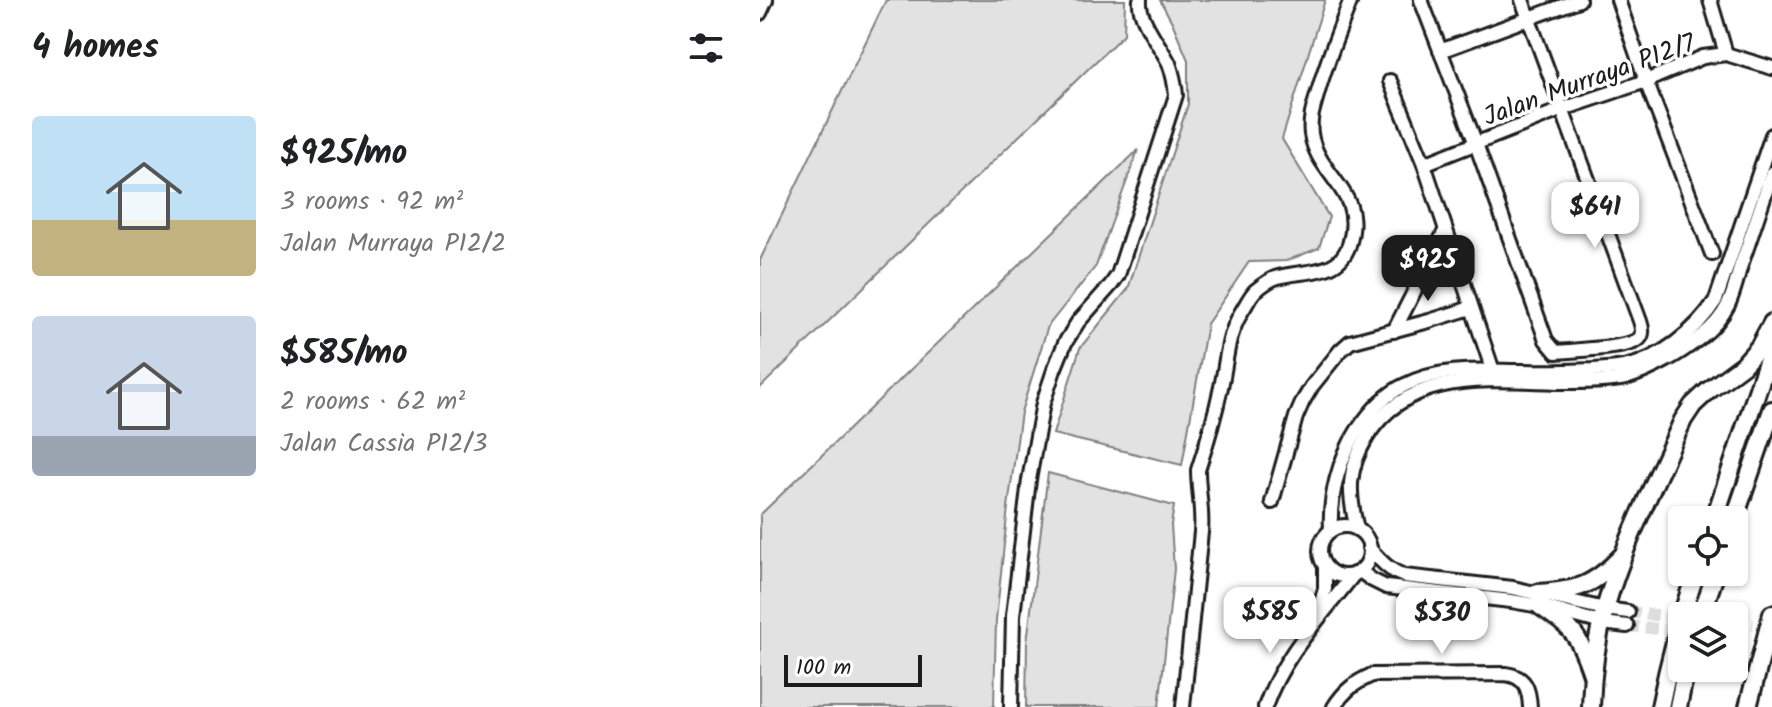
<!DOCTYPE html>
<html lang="en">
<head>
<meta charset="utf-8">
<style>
  :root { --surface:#fff; --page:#f2f2f2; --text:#202124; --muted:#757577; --accent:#1c1c1c }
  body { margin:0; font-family:Kalam,sans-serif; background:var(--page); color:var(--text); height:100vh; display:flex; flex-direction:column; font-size:30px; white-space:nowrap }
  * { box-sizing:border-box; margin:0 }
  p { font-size:26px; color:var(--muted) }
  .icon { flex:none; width:44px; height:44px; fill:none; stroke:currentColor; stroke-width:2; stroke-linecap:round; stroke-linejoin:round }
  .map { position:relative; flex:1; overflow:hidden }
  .drawer { display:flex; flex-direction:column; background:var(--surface); width:760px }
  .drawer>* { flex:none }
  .buttons { position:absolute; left:908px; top:506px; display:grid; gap:16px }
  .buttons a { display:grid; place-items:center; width:80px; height:80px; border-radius:8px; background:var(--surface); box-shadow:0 2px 6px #0004; font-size:40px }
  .scale { position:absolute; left:24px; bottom:20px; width:138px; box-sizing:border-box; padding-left:8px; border:4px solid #1c1c1c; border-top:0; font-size:22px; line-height:28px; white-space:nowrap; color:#1c1c1c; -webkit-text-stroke:6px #fff; paint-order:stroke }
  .price { position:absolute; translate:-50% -68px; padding:0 18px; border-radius:16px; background:#fff; color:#222; font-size:26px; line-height:52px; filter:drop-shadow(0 2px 4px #0008) }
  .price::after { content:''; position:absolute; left:50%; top:48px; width:24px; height:18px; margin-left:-12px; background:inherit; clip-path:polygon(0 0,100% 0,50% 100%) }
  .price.active { background:var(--accent); color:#fff }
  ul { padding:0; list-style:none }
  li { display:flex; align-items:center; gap:24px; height:200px; padding:0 32px }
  li span { display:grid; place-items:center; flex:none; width:224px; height:160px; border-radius:8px; color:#555 }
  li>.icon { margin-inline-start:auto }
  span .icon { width:96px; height:96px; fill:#fffc; stroke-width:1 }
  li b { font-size:34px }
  h2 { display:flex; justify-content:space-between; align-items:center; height:96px; padding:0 32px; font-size:34px }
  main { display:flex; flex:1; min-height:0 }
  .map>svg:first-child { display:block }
  .green { fill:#e2e2e2; stroke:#7f7f7f; stroke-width:2 }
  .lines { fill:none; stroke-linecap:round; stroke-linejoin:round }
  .minor-tunnel { stroke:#ddd; stroke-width:12; stroke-dasharray:12 6; stroke-linecap:butt }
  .minor-casing { stroke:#1c1c1c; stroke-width:18 }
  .major-casing { stroke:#1c1c1c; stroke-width:22 }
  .minor { stroke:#fff; stroke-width:12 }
  .major { stroke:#fff; stroke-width:16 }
  .labels { text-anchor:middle; stroke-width:7; stroke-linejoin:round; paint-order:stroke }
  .street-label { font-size:26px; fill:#1c1c1c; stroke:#fff }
</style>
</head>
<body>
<main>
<section class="drawer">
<h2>4 homes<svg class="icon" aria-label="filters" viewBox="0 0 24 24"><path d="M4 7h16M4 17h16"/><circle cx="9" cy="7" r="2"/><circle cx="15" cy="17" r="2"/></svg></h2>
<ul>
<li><span style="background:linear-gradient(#bfe0f5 65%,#c2b280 0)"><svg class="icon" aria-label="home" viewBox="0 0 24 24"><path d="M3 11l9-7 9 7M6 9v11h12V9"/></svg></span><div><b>$925/mo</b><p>3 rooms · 92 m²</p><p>Jalan Murraya P12/2</p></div></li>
<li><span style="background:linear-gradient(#c9d6e8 75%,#9aa5b1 0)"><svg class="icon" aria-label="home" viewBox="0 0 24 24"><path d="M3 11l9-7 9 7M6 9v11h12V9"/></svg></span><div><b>$585/mo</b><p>2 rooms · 62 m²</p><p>Jalan Cassia P12/3</p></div></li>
</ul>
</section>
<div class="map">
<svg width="1012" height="707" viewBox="0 0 1012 707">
  <rect width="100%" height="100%" fill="#fff"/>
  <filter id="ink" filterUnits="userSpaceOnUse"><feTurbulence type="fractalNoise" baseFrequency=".0125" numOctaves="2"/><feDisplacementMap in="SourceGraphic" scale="16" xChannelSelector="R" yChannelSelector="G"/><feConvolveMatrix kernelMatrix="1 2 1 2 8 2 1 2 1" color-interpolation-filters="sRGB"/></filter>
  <g filter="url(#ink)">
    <g class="green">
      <polygon points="126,0 365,0 364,34 0,388 0,260"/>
      <polygon points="400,0 565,0 522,139 569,217 559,248 526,261 489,262 447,324 422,465 293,434 320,348 368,289 428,104 428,60 412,22"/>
      <polygon points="378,150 336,266 288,326 261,412 248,507 236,620 234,707 0,707 0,515"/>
      <polygon points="288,473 414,506 411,525 414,569 399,707 266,707 267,642"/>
    </g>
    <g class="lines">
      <g class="minor-tunnel">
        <polyline points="868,612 922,618"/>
        <polyline points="974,623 993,625"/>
        <polyline points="867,626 922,631"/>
        <polyline points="974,636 991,638"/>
      </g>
      <defs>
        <g id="minor">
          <path d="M661 0 716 144 786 340 796 352C813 350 868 349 879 339 884 334 882 327 880 321L762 0"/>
          <polyline points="858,0 886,81 952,254"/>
          <polyline points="950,0 966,54"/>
          <polyline points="0,13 6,0"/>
          <polyline points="680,51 819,0"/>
          <polyline points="630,81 664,164 734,374"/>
          <polyline points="664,164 803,109 886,81 943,57 966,54 1012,68"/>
          <polyline points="634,331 685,231"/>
          <polyline points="512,502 536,417 543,401 552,386 580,351 590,342 669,321 711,308"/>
          <circle cx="585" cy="551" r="25"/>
          <path d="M597 529C588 493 587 470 607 437 650 365 741 382 812 382 830 382 849 382 866 378 892 370 920 354 941 337 951 329 962 317 968 305 974 293 977 278 981 265 992 234 1002 203 1012 173"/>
          <path d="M571 530C569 498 579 459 597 431 609 413 625 394 645 385 683 366 724 371 765 371 788 372 811 371 833 370 843 369 854 369 864 367 900 360 936 331 956 300L1012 135"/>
          <path d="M609 548C620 560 628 570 644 576L753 588 845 609 868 612"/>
          <polyline points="600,571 612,580 626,587 751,601 780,606 842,623 867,626"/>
          <polyline points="558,612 565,589 565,566"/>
          <path d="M251 707 253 616 269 480 283 403 294 370 305 343 318 322 351 285 358 275 416 95C415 84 413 74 409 63 400 45 378 19 380 0"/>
          <path d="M423 707 441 532C443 511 438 491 438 470 447 443 455 415 461 387 468 355 466 336 485 306 488 301 491 295 495 291 500 287 509 280 515 278 541 269 578 278 589 245 606 190 558 178 551 134 549 119 554 106 558 92 567 60 579 31 591 0"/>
          <path d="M505 707C523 655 561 617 594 574"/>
          <path d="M574 707C584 691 594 683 612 675L746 674C766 677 769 689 770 707"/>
        </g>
        <g id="major">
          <polyline points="954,520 1012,347"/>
          <polyline points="974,520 1012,410"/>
          <path d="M778 593C818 590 832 587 861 557"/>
          <path d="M780 606C814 629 819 635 832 674"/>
          <polyline points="941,616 956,572"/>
          <path d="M831 707C832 674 836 641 845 609 863 545 896 481 923 420L933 405 948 391 983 365 999 347 1012 323"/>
          <path d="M900 707C909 661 921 616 936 572"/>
          <polyline points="918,707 926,668"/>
          <polyline points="988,707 1012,614"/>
        </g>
      </defs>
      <use href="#minor" class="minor-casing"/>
      <use href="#major" class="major-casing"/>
      <use href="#minor" class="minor"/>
      <use href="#major" class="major"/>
    </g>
  </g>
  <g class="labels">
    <g class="street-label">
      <text transform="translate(829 79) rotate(-20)" y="9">Jalan Murraya P12/7</text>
    </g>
  </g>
</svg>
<div class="buttons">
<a><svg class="icon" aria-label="locate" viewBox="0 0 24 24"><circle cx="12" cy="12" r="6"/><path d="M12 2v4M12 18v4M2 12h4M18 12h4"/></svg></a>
<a><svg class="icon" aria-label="layers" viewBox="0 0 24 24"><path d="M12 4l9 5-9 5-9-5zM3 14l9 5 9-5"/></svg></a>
</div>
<div class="scale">100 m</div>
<b class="price" style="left:835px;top:250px">$641</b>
<b class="price active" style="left:668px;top:303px">$925</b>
<b class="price" style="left:510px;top:655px">$585</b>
<b class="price" style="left:682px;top:656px">$530</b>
</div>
</main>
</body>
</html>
